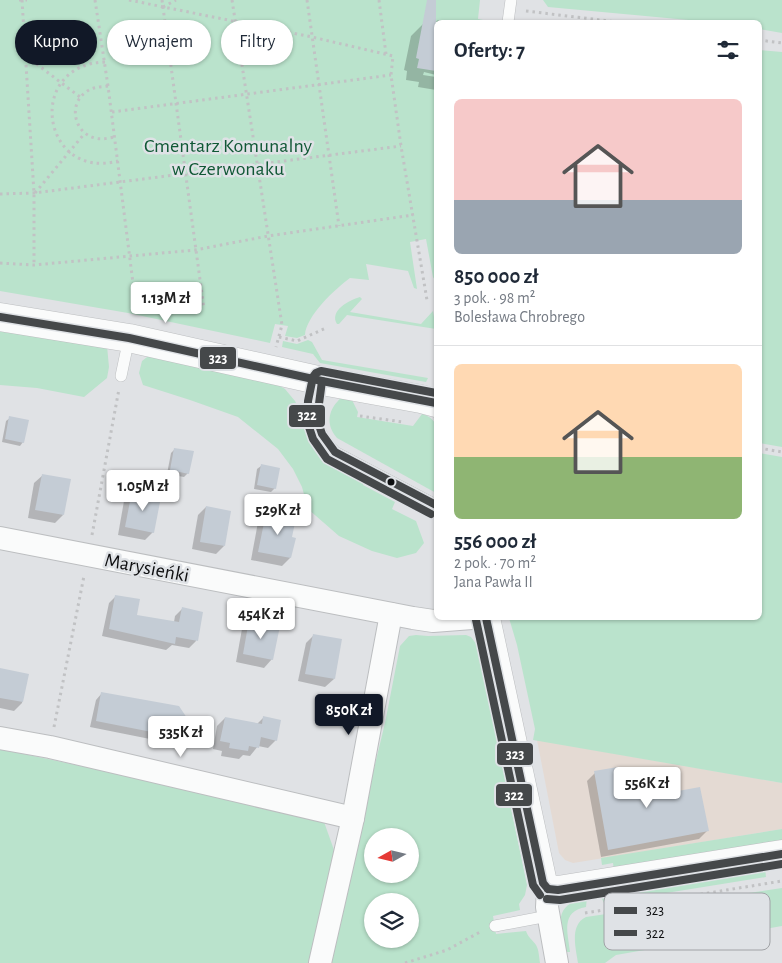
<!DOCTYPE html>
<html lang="pl">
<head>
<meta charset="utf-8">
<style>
  :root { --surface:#fff; --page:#f6f6f7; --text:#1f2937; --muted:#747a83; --line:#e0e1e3; --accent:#111827 }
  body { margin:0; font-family:"Alegreya Sans",sans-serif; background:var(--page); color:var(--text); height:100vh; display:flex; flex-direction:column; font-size:19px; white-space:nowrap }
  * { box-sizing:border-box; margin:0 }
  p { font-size:16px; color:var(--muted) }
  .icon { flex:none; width:28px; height:28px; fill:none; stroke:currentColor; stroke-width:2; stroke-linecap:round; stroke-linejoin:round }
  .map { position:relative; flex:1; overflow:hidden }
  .sheet { position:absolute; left:434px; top:20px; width:328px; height:600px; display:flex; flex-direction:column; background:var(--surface); border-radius:8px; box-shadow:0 1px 4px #0004 }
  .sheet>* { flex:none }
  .top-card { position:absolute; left:15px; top:20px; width:344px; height:45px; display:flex; gap:10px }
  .needle { width:32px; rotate:262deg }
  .fabs { position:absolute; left:364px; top:828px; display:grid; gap:10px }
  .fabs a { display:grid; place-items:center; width:55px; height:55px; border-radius:50%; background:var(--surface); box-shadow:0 1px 4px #0004; font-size:25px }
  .price { position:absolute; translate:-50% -42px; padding:0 11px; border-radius:5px; background:#fff; color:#222; font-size:16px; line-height:32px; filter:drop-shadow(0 1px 2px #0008) }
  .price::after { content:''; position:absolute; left:50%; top:30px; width:15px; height:11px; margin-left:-8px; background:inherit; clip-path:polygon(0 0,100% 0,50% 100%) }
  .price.on { background:var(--accent); color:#fff }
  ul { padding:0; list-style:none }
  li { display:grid; align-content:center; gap:10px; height:265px; padding:0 20px }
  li+li { border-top:1px solid var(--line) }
  li span { display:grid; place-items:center; height:155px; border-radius:8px; color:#555 }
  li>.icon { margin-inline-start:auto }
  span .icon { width:90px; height:90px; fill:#fffc; stroke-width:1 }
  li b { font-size:21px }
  h2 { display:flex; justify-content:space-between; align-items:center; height:60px; padding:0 20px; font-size:21px }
  .chip { padding:0 18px; border-radius:22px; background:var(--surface); box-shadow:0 1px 4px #0004; font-size:18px; line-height:45px }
  .chip.on { background:var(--accent); color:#fff }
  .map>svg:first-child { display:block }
  .commercial { fill:#e4dad3 }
  .green { fill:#bae3cc; fill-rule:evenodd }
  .shadow { fill:#0003 }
  .building { fill:#c4ccd5 }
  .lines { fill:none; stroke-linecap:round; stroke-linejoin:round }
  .service-casing { stroke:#bcbec0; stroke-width:12 }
  .minor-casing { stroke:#bcbec0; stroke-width:24 }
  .tertiary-casing { stroke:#bcbec0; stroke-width:29 }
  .path { stroke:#c1c2c4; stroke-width:3; stroke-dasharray:2.5 4; stroke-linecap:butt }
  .service { stroke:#fafbfb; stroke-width:11 }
  .minor { stroke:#fafbfb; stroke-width:22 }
  .tertiary { stroke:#fafbfb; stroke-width:28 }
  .bus-1-casing { stroke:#dfe2e6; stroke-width:11 }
  .bus-2-casing { stroke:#dfe2e6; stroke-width:11 }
  .bus-1 { stroke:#45484a; stroke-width:8 }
  .bus-2 { stroke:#45484a; stroke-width:8 }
  .bus-dot { fill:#0d0e10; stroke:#dfe2e6; stroke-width:2 }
  .labels { text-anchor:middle; stroke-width:5; stroke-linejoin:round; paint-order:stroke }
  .park-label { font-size:20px; fill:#105835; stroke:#dfe2e6 }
  .street-label { font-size:20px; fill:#0d0e10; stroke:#dfe2e6 }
  .key { fill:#dfe2e6; stroke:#a0a2a6; stroke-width:1 }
  .key-label { font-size:14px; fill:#0d0e10 }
  .line-badge { stroke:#dfe2e6; stroke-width:2 }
  .badge-label { font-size:14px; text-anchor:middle; font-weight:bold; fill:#fff }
</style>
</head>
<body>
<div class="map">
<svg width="782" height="963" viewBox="0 0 782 963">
  <rect width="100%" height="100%" fill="#e0e2e5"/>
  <polygon class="commercial" points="537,740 782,783 782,829 573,863 565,860 559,853"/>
  <g class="green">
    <path d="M0 0H480L478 19 493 22H436V282L433 277 426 239 410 242 417 289 414 288 408 271 366 264 369 280 350 278C335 289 306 316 305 335L297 338 285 336 288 326 275 324 270 343 128 313 0 291Z"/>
    <polygon points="543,0 782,0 782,33 759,29 759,22 710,22 548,7"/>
    <polygon points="759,50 782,52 782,447 759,443"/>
    <path d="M360 297 362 299 350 312 421 324 433 311 436 329 347 315 339 324H337C329 311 349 300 360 297Z"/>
    <polygon points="0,328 107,346 109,367 107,378 84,397 37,388 0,385"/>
    <polygon points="308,340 312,342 322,360 428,378 426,382 320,363 313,354 282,347 283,341 297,344"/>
    <polygon points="151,354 273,382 285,389 295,401 301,413 313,445 325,459 364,481 363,485 395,502 392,509 416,521 424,543 416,553 397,558 372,551 339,536 308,509 302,487 293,469 278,449 238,417 190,400 143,385 139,373 142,361"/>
    <path d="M342 397 352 400 358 412 357 417 413 426 422 414C429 416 433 419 436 425V493L337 438C325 424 328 409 342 397Z"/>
    <polygon points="759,453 782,457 782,783 533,740 535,729 517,645 509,618 759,618"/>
    <path d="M416 635 428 636 466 635 471 637 477 645 527 885 525 895 519 904 520 910 493 916 496 934 526 931C529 939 532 939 536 945 539 950 539 957 540 963H327L385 723 400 646 409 636ZM372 836H410V874H372ZM372 901H410V939H372Z"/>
    <polygon points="0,749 300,812 323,819 334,850 334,873 312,963 0,963"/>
    <polygon points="782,829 782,844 614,870 613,863 602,865 601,858"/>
    <polygon points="765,868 766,877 604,903 600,895"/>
    <path d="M782 888V926L616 955 605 963H578C576 949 569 925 586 917Z"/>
    <path d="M587 897 586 907C560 912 568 932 570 952H565C561 923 551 906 587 897Z"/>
  </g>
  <g class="shadow">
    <polygon points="438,20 449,22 436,22 436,75 424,72 423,75 436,77 436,90 418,87 419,82 406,80 407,71 404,70 411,36 423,24 432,26"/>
    <polygon points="10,418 23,442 20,446 2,442 6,421"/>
    <polygon points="175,449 188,473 184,477 167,474 171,453"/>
    <polygon points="261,466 275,488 271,492 254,489 257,469"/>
    <polygon points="43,475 63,515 55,523 28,518 34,483"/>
    <polygon points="132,493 153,532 145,540 118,535 124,501"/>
    <polygon points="206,507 224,546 216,554 192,549 198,515"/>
    <polygon points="266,514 290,538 290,558 282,566 251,560 258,522"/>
    <polygon points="116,596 136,616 174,622 175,616 182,609 202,613 196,641 189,648 172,645 166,650 102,636 109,603"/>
    <polygon points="250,621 272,659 264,668 236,662 242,629"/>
    <polygon points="314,635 334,679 325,687 298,681 306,643"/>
    <polygon points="0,670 27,675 22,703 14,711 0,708"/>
    <polygon points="102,693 189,724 183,730 181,738 175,744 90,727 96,700"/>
    <polygon points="264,717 276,740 268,748 258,746 250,756 243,755 239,759 221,756 222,751 213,749 217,726 225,718 257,724"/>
    <polygon points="595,773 618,775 653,783 677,792 707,831 699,839 601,857 587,781"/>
  </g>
  <g class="building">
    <polygon points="427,0 436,0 436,71 417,68 419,59 416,58"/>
    <polygon points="9,416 29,420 24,443 5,439"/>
    <polygon points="174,448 194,451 189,474 170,470"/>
    <polygon points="261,464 280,468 276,489 257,485"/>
    <polygon points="42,474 71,479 64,515 35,510"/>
    <polygon points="132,491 161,497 154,533 125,527"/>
    <polygon points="206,506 231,511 225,546 200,542"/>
    <polygon points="266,513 296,518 292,537 296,538 291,558 258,552"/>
    <polygon points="115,595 140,599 137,615 179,622 182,607 203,612 198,641 176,637 175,644 109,629"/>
    <polygon points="249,620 280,626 273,660 243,654"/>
    <polygon points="313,634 342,639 335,679 305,674"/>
    <polygon points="0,668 29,674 23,702 0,698"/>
    <polygon points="101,692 179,706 191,724 184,728 182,738 96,721"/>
    <polygon points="263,716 281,720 277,741 261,737 259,748 249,746 248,751 229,748 230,743 220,741 225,717 262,724"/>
    <polygon points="618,767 619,773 634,771 634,777 653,774 654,782 676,778 678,791 700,787 709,831 608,850 594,771"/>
  </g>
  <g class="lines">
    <defs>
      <g id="service">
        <polyline points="508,22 511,0"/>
        <polyline points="121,376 129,338"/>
        <path d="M322 381C316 413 310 426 335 452L436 505"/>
        <polyline points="495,926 548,916"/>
      </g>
      <g id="minor">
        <polyline points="0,538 413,618 433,621 472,618"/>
        <polyline points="0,738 50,747 353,818"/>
        <polyline points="548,889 547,907 557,963"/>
        <polyline points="320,963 353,818 391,614"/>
      </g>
      <g id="tertiary">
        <polyline points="0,317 129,338 322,381 421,399 436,403"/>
        <polyline points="486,618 543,883 548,889 558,890 782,854"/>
      </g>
    </defs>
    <use href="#service" class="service-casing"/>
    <use href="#minor" class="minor-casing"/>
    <use href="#tertiary" class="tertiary-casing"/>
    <g class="path">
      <polyline points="19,0 27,0"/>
      <polyline points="22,0 34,193 34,265"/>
      <polyline points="95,0 108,86 135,299"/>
      <polyline points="129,0 312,37 393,56 391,75 401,146 427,300"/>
      <polyline points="162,0 204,309"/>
      <polyline points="232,0 282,325 276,347"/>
      <polyline points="307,0 339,226"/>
      <polyline points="379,0 386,54"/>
      <polyline points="163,7 176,0"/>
      <polyline points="526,11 617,22"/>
      <polyline points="759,40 782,43"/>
      <polyline points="26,56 80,97"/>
      <path d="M105 62C24 65 42 181 118 161"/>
      <path d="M108 86C100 87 92 87 86 92 68 104 74 133 95 138 101 140 108 138 115 137"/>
      <polyline points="112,112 391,75"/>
      <polyline points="35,193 85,133"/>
      <polyline points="0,194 34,193 401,146"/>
      <polyline points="0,263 34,265 195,250 268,236 413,215"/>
      <polyline points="279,337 297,341 326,328"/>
      <polyline points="360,416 403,422"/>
      <polyline points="759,448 782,452"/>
      <polyline points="92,535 119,389"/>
      <polyline points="54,727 84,576"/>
      <polyline points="585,913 782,881"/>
      <polyline points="405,963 447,950 480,932"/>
    </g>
    <use href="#service" class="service"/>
    <use href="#minor" class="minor"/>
    <use href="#tertiary" class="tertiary"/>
    <defs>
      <g id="bus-1">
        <polyline points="0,317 129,338 322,381 436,403"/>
        <polyline points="322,381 317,419 322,434 335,452 436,505"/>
        <polyline points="486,618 543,883 548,889"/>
        <polyline points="548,889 558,890 782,854"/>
      </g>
      <g id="bus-2">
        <polyline points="431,514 327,459 313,439 307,421 308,401 313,377 316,373 321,371 436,393"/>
        <polyline points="476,620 533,885 540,895"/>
        <polyline points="547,899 560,900 782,864"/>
      </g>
    </defs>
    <use href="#bus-1" class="bus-1-casing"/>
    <use href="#bus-2" class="bus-2-casing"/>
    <use href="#bus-1" class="bus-1"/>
    <use href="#bus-2" class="bus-2"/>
  </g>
  <circle class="bus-dot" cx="391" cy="482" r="4.5"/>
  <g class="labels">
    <g class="park-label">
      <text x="228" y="152">Cmentarz Komunalny<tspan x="228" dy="23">w Czerwonaku</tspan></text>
    </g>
    <g class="street-label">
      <text transform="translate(147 567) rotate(11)" y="7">Marysieńki</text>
    </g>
  </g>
  <rect x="604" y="893" width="166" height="57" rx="8" class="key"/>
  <rect x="614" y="907" width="23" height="7" fill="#45484a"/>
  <rect x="614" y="930" width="23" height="6" fill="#45484a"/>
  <g class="key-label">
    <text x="646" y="915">323</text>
    <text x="646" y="938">322</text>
  </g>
  <g class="line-badge">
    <rect x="199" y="346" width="38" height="24" rx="5" fill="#45484a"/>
    <rect x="288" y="404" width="38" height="24" rx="5" fill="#45484a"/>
    <rect x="496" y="742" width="38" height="24" rx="5" fill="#45484a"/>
    <rect x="495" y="783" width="38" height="24" rx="5" fill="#45484a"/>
  </g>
  <g class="badge-label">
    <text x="218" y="363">323</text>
    <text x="307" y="420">322</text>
    <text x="515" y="759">323</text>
    <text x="514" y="800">322</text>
  </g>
</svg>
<div class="fabs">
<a><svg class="needle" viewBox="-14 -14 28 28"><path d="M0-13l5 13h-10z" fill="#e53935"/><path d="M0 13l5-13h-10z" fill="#747a83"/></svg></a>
<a><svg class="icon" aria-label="layers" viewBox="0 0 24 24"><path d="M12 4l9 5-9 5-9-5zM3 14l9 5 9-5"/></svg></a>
</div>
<b class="price" style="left:166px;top:324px">1.13M zł</b>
<b class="price" style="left:143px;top:512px">1.05M zł</b>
<b class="price" style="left:278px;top:536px">529K zł</b>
<b class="price" style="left:261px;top:640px">454K zł</b>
<b class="price on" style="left:349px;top:736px">850K zł</b>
<b class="price" style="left:181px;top:758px">535K zł</b>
<b class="price" style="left:647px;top:809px">556K zł</b>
<div class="top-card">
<a class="chip on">Kupno</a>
<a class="chip">Wynajem</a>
<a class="chip">Filtry</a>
</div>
<section class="sheet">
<h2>Oferty: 7<svg class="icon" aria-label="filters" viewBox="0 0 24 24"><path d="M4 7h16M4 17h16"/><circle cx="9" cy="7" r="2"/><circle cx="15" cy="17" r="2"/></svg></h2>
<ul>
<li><span style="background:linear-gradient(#f6c9c9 65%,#9aa5b1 0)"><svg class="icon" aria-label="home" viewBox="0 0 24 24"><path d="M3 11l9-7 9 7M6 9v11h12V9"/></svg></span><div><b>850 000 zł</b><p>3 pok. · 98 m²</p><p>Bolesława Chrobrego</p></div></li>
<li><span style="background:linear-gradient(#ffd9b3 60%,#8fb573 0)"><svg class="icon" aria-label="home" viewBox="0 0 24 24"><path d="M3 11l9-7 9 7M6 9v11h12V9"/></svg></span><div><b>556 000 zł</b><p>2 pok. · 70 m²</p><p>Jana Pawła II</p></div></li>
</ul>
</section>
</div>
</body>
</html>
